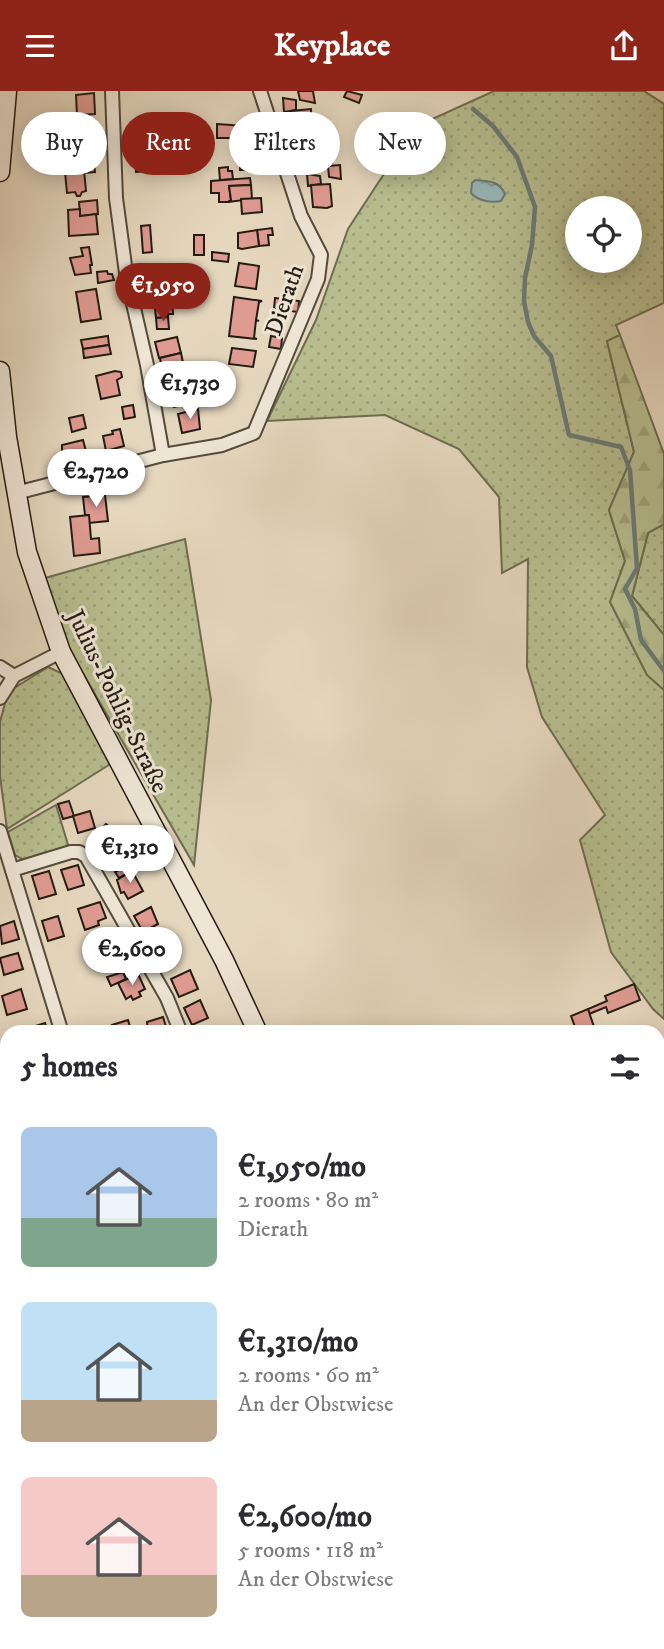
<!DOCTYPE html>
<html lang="en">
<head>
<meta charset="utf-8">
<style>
  :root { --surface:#fff; --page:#f2f2f3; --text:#2b2b33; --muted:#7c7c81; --accent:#8f2418 }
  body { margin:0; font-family:"IM FELL DW Pica",serif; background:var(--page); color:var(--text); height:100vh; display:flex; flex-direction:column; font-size:26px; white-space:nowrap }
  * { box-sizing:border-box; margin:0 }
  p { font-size:23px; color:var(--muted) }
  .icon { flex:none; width:38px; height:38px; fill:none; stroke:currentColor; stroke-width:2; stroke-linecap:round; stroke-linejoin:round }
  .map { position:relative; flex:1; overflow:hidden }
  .sheet { position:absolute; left:0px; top:934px; width:665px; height:625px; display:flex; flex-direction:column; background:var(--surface); border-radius:21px 21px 0 0; box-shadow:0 4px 18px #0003 }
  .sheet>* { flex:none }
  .guide { position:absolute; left:21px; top:21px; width:623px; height:63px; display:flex; gap:14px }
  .buttons { position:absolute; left:565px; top:105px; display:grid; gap:14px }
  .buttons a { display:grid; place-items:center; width:77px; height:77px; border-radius:50%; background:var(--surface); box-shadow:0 4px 18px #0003; font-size:35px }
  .price { position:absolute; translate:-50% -60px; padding:0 16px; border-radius:24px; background:#fff; color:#222; font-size:23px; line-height:46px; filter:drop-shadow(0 2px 4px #0008) }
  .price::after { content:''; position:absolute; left:50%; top:42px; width:21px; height:16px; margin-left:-10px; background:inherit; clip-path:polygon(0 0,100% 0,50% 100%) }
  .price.active { background:var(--accent); color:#fff }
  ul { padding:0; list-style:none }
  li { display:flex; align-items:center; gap:21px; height:175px; padding:0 21px }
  li span { display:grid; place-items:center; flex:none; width:196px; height:140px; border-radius:10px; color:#555 }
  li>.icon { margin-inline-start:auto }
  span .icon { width:84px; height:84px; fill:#fffc; stroke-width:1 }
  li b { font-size:30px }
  h2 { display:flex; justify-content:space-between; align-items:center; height:84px; padding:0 21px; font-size:30px }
  .chip { padding:0 24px; border-radius:32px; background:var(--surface); box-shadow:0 4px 18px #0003; font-size:24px; line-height:63px }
  .chip.active { background:var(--accent); color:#fff }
  header { display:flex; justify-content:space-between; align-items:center; height:91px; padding:0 21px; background:var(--accent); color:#fff; font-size:32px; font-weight:700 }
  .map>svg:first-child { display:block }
  .green { fill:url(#green-dots); stroke:#6e6c50; stroke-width:2; fill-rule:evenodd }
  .forest { fill:url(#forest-firs); stroke:#6e6c50; stroke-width:2 }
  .water { fill:url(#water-ripples); stroke:#6a7a76; stroke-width:2 }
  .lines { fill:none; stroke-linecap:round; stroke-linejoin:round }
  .stream { stroke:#6a7a76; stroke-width:4.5 }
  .building { fill:#df9b92; stroke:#241c11; stroke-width:2 }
  .street-casing { stroke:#544b3c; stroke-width:16 }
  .secondary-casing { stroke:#241c11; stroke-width:21 }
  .street { stroke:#eee5d5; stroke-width:12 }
  .secondary { stroke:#eee5d5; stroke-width:18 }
  .labels { text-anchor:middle; stroke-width:6; stroke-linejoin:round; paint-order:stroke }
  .street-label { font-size:24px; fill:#241c11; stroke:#eee5d5 }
</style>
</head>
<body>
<header><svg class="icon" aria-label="menu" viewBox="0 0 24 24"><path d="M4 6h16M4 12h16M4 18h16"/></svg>Keyplace<svg class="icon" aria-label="share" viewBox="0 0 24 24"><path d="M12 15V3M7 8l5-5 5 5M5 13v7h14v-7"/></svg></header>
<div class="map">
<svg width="664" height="1558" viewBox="0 0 664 1558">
  <defs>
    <pattern id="green-dots" width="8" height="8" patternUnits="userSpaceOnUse" patternTransform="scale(1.75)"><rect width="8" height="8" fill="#b7bd8f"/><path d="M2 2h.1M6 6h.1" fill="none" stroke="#9da27a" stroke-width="1.8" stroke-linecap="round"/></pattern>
    <pattern id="forest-firs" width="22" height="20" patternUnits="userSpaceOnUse" patternTransform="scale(1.75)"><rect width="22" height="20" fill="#b7bd8f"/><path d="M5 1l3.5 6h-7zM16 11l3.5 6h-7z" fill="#9da27a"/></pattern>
    <pattern id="water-ripples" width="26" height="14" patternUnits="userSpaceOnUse" patternTransform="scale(1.75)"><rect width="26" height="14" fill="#98b8b9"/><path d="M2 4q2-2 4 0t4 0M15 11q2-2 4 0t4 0" fill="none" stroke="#7c9595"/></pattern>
  </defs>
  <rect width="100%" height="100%" fill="#e5d7be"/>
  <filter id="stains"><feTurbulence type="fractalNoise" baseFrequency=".00286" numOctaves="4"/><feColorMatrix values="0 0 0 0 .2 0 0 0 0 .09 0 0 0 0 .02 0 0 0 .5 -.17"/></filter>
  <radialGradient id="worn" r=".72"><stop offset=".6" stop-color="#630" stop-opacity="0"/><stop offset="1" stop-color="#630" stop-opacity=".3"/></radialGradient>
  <g class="green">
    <path d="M494 0H644L664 13V212L616 234 620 244 607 250 634 361 609 419 625 470 610 511 647 584 664 599V928L653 918 611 861 580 749 605 724 542 626 527 576 528 468 502 482 499 406 459 358 385 324 267 330 316 229 348 138 395 66 430 29ZM578 117H630V170H578Z"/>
    <polygon points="664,433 664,544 632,505 648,442"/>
    <polygon points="185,448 211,609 194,774 70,560 45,487"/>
    <polygon points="48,576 63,583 70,593 112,672 7,738 0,685 0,631 8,601"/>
    <polygon points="56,714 69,757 24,769 15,764 8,741"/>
    <polygon points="664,1098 664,1390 658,1365 658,1100"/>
    <polygon points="7,1336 7,1425 0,1414 0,1340"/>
    <polygon points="664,1448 664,1558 420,1558 419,1552 658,1552 658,1450"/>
    <polygon points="86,1552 260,1552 253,1558 90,1558"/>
  </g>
  <polygon class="forest" points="620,244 664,363 664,433 648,442 632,505 664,544 664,599 647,584 610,511 625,470 609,419 634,361 607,250"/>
  <path class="water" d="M475 89C489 90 499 90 505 103L501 110C491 112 478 110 471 102L472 92Z"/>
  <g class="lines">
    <polyline class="stream" points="473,18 493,35 517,66 535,116 532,154 525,187 524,210 528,231 534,245 551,265 569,344 621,356 630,379 637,477 625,498 635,518 641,549 664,580"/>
  </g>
  <g class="building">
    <polygon points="298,0 313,0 315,12 300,9"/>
    <polygon points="347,0 362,4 359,12 344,6"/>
    <polygon points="94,2 95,23 77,24 76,4"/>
    <polygon points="283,7 296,9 296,19 284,21"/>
    <polygon points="311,18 312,41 292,42 291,20"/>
    <polygon points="158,28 160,30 159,46 144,48 134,45 136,30"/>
    <polygon points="53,33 54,45 34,47 33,34"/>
    <polygon points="217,33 260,36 260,55 243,55 243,44 240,44 240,47 217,47"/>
    <polygon points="92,35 94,44 93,60 87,61 88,64 69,65 67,37"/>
    <polygon points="326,52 327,60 331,60 332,72 310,74 308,53"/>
    <polygon points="243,55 260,55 260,79 240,79 241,62 243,62"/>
    <polygon points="163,59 164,79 136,81 135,61"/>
    <polygon points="94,70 95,81 84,82 84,79 80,80 80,75 75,75 75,71"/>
    <polygon points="340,74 341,88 329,86 328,75"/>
    <polygon points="228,76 228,80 232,80 233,88 220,89 219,77"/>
    <polygon points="84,79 86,100 82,101 80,105 77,105 75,101 67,102 65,81"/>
    <polygon points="307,83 320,85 321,93 308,95"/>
    <polygon points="250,87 251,94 229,95 231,109 228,111 219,111 219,102 211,102 211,90"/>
    <polygon points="330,93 332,115 327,117 313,116 311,94"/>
    <polygon points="251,94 252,108 228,111 231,109 229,95"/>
    <polygon points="261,107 262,121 242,123 241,108"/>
    <polygon points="97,109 98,123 80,125 79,111"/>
    <polygon points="80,118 80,125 96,123 98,143 69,145 68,119"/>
    <polygon points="150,134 152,161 143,162 141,135"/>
    <polygon points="272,137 273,144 268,144 269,154 259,155 257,139"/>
    <polygon points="257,139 259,155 242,158 238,157 238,142"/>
    <rect x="194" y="144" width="10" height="20"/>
    <polygon points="89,156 92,174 90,174 91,182 75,184 70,167 83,165 81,157"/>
    <polygon points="212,161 229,163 228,171 212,169"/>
    <polygon points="239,172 259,175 256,198 235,195"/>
    <polygon points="107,180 108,183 112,183 114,189 98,192 97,181"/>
    <polygon points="175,196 176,207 172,207 173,223 168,223 168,226 156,227 153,198"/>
    <polygon points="96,198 101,228 81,231 76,201"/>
    <polygon points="234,206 262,210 259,211 256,229 259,230 256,229 254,247 257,248 229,245"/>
    <polygon points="275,207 299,210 298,221 274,218"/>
    <polygon points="168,226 169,238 157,238 156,227"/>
    <polygon points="108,245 109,254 83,258 81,249"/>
    <polygon points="271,245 282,247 281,258 269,256"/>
    <polygon points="177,246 181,262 159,267 155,251"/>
    <polygon points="109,254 111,263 84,267 83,258"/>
    <polygon points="232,257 256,260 253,276 229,273"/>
    <polygon points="181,262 185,281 163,286 160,267"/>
    <polygon points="115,280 121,281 122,286 117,289 120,304 101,308 96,285"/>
    <polygon points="182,296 185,313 174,316 172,308 166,309 164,298"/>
    <polygon points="133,314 135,326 124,328 122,316"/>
    <polygon points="198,318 200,338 182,342 178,323"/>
    <polygon points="83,324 86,337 72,341 69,327"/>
    <polygon points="120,338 124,355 106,360 103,345 113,343 112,340"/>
    <polygon points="83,349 87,364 65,369 62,367 62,354"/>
    <polygon points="105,404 108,430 89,432 89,424 85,424 83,406"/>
    <polygon points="89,424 91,448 99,447 100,462 74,465 70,426"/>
    <polygon points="69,710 74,725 63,728 58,713"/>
    <polygon points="90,720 95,737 78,742 73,725"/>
    <polygon points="106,733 116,742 105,749 97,742"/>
    <polygon points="116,742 127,759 107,772 96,755"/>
    <polygon points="131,773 134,779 119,787 115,781"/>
    <polygon points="78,774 84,794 68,799 61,779"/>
    <polygon points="49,780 56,803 39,808 32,785"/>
    <polygon points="132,780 143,800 128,808 124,801 121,802 117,789"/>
    <polygon points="100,811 106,827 98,830 99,834 85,839 78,818"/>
    <polygon points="151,816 158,833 143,841 134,825"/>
    <polygon points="58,825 64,845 48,850 42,830"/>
    <polygon points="14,830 19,848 2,853 0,835"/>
    <polygon points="165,846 175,866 161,874 150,854"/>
    <polygon points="120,848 125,865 116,868 117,873 109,875 102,854"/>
    <polygon points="18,862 23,878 4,884 0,867"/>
    <polygon points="190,879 198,898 179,906 171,888"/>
    <polygon points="123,881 126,888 111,895 107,886"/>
    <polygon points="138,883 145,898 139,901 141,905 133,909 131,905 126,908 118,892"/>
    <polygon points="634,893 640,909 608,922 606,916 589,923 588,918 607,910 605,905"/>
    <polygon points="21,898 27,918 7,924 2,905"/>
    <polygon points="200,909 208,927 192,934 184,917"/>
    <polygon points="588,918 596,942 560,942 575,936 571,925"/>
    <polygon points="163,926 168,942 148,942 147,931"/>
    <polygon points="128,929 132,942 115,942 112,934"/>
    <polygon points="45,932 48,942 27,942 26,938"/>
  </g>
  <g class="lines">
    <defs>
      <g id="street">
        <polyline points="112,0 116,107 126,182 147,274 163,364"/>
        <polyline points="16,402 163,364 222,354 254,342 318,188 321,164 301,125 260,0"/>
        <polyline points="0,576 14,585"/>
        <polyline points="0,607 14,585 61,561"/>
        <polyline points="0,740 62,942"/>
        <polyline points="12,779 71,761 79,761 86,765 167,907 181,942"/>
        <polyline points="0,1427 7,1438"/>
        <polyline points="79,1552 83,1558"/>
        <polyline points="282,1558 287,1552"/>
      </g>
      <g id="secondary">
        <polyline points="0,81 7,0"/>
        <polyline points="0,280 7,346 27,461 61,561 224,869 258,942"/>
        <polyline points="0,1061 7,1057"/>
        <polyline points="402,1558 402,1552"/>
      </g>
    </defs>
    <use href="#street" class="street-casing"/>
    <use href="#secondary" class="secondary-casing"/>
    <use href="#street" class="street"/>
    <use href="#secondary" class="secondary"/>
  </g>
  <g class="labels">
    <g class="street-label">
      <text transform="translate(284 209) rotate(-71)" y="8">Dierath</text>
      <text transform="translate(118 610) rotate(64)" y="8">Julius-Pohlig-Straße</text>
    </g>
  </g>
  <rect width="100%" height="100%" filter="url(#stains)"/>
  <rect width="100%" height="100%" fill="url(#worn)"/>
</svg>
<div class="buttons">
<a><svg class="icon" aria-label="locate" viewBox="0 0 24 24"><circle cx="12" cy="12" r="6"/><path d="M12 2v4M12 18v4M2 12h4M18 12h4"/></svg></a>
</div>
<b class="price active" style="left:163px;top:232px">€1,950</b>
<b class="price" style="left:190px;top:330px">€1,730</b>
<b class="price" style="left:96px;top:418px">€2,720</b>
<b class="price" style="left:130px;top:794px">€1,310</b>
<b class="price" style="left:132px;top:896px">€2,600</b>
<div class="guide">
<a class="chip">Buy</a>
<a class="chip active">Rent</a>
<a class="chip">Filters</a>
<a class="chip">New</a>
</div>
<section class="sheet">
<h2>5 homes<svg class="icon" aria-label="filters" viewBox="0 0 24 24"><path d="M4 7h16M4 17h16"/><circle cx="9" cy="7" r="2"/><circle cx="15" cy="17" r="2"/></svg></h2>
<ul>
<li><span style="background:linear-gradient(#a9c7e8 65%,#7fa58c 0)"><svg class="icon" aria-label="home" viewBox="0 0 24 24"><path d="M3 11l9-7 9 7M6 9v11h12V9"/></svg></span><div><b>€1,950/mo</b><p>2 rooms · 80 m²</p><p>Dierath</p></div></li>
<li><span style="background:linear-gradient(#bfe0f5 70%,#b9a48a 0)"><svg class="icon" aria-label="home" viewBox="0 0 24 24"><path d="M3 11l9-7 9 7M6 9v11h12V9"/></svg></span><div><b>€1,310/mo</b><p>2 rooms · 60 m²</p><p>An der Obstwiese</p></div></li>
<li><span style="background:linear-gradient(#f6c9c9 70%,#b9a48a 0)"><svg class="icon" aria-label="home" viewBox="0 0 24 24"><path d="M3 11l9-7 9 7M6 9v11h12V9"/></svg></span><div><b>€2,600/mo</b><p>5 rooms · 118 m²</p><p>An der Obstwiese</p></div></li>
</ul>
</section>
</div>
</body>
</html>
